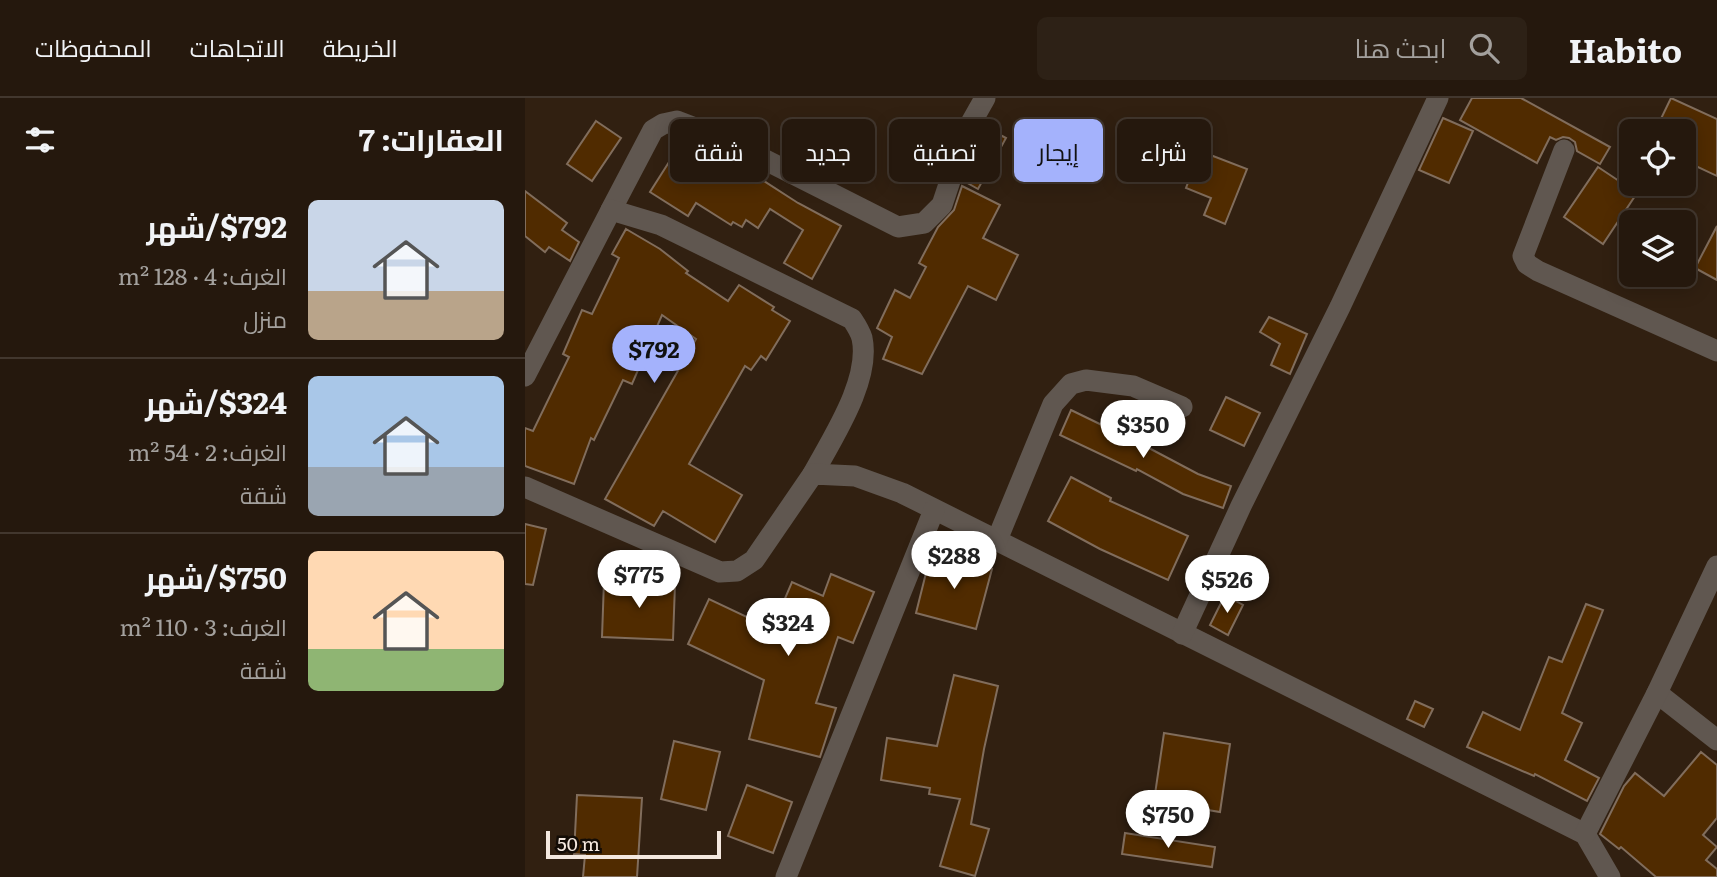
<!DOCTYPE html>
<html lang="ar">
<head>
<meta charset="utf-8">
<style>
  :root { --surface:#25180d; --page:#2d2116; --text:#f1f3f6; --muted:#a3a09d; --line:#42372e; --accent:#a4b2fc }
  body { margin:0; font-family:Literata,Cairo,serif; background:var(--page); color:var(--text); direction:rtl; height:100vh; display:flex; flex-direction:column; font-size:26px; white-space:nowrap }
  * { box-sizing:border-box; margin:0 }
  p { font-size:23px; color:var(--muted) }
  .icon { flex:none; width:38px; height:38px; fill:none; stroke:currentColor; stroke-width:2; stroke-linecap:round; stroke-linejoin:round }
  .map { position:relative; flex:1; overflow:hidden; direction:ltr }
  .sheet { display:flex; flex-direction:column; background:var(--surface); width:525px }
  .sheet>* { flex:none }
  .banner { position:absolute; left:21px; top:21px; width:665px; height:63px; direction:rtl; display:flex; gap:14px }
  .fabs { position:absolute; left:1094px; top:21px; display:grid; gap:14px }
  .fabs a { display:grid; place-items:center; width:77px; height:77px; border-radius:10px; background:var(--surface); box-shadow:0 4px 18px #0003,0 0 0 2px var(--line); font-size:35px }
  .scale { position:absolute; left:21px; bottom:18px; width:175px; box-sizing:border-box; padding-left:7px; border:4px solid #f4e8df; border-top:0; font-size:19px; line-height:24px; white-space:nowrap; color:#f4e8df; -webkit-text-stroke:5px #130c06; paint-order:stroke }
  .price { position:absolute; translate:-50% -60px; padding:0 16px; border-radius:24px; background:#fff; color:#222; font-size:23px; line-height:46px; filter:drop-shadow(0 2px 4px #0008) }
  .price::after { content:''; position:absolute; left:50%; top:42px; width:21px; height:16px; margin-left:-10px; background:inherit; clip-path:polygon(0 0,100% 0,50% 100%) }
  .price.on { background:var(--accent); color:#111 }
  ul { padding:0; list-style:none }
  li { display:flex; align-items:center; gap:21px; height:175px; padding:0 21px }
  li+li { border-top:2px solid var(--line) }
  li span { display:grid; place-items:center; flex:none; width:196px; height:140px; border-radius:10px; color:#555 }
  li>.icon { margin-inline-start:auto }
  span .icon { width:84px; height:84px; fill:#fffc; stroke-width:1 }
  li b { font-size:30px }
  h2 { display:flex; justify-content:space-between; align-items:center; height:84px; padding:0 21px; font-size:30px }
  .chip { padding:0 24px; border-radius:10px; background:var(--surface); box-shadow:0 4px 18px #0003,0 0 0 2px var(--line); font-size:24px; line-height:63px }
  .chip.on { background:var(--accent); color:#111 }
  header { display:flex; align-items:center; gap:42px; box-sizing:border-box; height:98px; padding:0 35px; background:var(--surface); border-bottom:2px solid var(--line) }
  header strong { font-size:33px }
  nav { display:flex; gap:38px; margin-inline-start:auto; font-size:24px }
  .search { width:490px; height:63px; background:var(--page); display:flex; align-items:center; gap:18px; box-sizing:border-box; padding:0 24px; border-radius:10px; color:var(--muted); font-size:26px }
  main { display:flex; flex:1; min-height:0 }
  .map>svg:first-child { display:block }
  .building { fill:#502b00; stroke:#816d5c; stroke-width:2 }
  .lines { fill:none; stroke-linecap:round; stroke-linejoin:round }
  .street { stroke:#605750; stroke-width:21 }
</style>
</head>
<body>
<header>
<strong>Habito</strong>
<div class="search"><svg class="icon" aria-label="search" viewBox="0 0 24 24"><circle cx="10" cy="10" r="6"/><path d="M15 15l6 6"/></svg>ابحث هنا</div>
<nav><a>الخريطة</a><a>الاتجاهات</a><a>المحفوظات</a></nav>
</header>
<main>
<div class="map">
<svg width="1192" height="779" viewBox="0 0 1192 779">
  <rect width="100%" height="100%" fill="#312011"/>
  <g class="building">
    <polygon points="947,0 996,0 1085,49 1075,66 1052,53 1050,44 1044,40 1038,39 1031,42 1025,39 1012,65 935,22"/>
    <polygon points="1146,0 1192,21 1192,78 1158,62 1158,33 1130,33"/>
    <polygon points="918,20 948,33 924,85 894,72"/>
    <polygon points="71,23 96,40 67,83 42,66"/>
    <polygon points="462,30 481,40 453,91 439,83 448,57"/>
    <polygon points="158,42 206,72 211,65 273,105 316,128 287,181 259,165 278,132 245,111 233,130 221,122 217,129 208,124 206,127 171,105 163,118 125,94"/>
    <polygon points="675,53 722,71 700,126 679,117 686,100 661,90"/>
    <polygon points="1073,69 1112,95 1078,146 1039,119"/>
    <polygon points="437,88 475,107 458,140 493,157 471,202 443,188 397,276 358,261 367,239 352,230 370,192 385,200 401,169 394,165 413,129 429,112"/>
    <polygon points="0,93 42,125 37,132 54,144 45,163 24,149 20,154 0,138"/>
    <polygon points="1192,128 1192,182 1170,170"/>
    <polygon points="101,131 135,151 163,173 161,175 203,203 214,187 249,209 247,212 265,223 241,262 236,258 226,272 220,268 164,366 217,397 190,444 138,413 129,428 80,401 171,241 137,217 107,286 98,282 69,342 66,340 49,386 0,368 0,330 8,333 44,259 38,256 57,212 67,216 94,160 87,156"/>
    <polygon points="744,219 782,236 765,276 746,267 755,246 735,234"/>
    <polygon points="701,299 735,315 719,348 685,332"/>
    <polygon points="546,312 622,349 673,376 706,388 698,410 658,396 612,371 611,373 535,337"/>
    <polygon points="546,379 586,400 585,403 663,438 643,482 575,451 523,423"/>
    <polygon points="0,426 21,431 8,487 0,486"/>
    <polygon points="406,455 467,471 451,531 391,515"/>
    <polygon points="306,476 349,494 328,545 313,539 291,605 311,610 295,659 224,641 239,582 163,546 184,501 247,531 267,484 298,498"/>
    <polygon points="79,483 150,486 148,542 77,539"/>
    <polygon points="700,497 718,507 703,537 685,527"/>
    <polygon points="1061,506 1078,512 1037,615 1057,625 1040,662 1074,680 1062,703 1010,676 1009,678 942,649 958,614 995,632 1024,559 1037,564"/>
    <polygon points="429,577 473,588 459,651 446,726 464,731 450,778 415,768 435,701 404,696 405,690 356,682 362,640 412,648"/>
    <polygon points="890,603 908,611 899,629 882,621"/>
    <polygon points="639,635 705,646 695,714 629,703"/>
    <polygon points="149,643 195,654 181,712 136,701"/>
    <polygon points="1176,654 1192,667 1192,720 1178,737 1192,749 1181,762 1192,771 1192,779 1131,779 1096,749 1094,751 1075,736 1099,688 1110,675 1139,698"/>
    <polygon points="222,687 267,704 248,755 203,738"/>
    <polygon points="52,697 117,700 112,779 58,779 60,757 49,756"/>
    <polygon points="600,735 690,749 687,769 597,756"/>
  </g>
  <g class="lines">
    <g class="street">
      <polyline points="1039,52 998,158 1002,166 1013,173 1192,253"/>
      <polyline points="86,112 128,32 138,26 152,23 199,41 373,129 399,125 417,107 442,32 460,0"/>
      <path d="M0 278 86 112 136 127 327 221C331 227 335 233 337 240 346 282 308 339 288 376"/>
      <polyline points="0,389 195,474 212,473 229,462 288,376 330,378 377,395 1060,736 1085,779"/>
      <polyline points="472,442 528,306 546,286 561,282 608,288 657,309"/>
      <polyline points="657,536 716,408 815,209 913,0"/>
      <polyline points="1132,595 1192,642"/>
      <polyline points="1060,736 1132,595 1192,468"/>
      <polyline points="261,779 409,412"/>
    </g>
  </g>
</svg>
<div class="fabs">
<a><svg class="icon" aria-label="locate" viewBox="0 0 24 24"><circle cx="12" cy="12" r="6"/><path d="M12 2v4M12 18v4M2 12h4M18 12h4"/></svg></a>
<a><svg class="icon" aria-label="layers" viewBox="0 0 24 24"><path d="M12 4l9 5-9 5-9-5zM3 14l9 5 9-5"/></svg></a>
</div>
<div class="scale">50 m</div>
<b class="price on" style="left:129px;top:287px">$792</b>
<b class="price" style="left:618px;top:362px">$350</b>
<b class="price" style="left:429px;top:493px">$288</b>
<b class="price" style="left:114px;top:512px">$775</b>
<b class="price" style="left:702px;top:517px">$526</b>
<b class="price" style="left:263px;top:560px">$324</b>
<b class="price" style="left:643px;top:752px">$750</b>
<div class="banner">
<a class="chip">شراء</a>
<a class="chip on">إيجار</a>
<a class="chip">تصفية</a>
<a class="chip">جديد</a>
<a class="chip">شقة</a>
</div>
</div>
<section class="sheet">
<h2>العقارات: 7<svg class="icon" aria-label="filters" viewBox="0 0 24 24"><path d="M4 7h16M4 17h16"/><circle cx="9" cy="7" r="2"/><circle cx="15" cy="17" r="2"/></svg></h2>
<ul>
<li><span style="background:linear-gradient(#c9d6e8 65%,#b9a48a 0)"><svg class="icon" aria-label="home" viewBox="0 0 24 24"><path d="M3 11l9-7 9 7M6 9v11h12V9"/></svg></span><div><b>$792/شهر</b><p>الغرف: 4 · 128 m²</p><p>منزل</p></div></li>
<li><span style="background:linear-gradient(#a9c7e8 65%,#9aa5b1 0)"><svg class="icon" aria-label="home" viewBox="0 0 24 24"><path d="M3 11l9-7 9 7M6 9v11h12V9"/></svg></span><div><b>$324/شهر</b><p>الغرف: 2 · 54 m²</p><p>شقة</p></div></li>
<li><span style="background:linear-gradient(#ffd9b3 70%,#8fb573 0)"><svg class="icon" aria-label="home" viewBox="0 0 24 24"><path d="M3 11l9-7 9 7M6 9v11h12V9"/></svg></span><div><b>$750/شهر</b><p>الغرف: 3 · 110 m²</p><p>شقة</p></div></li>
</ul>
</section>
</main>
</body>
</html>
